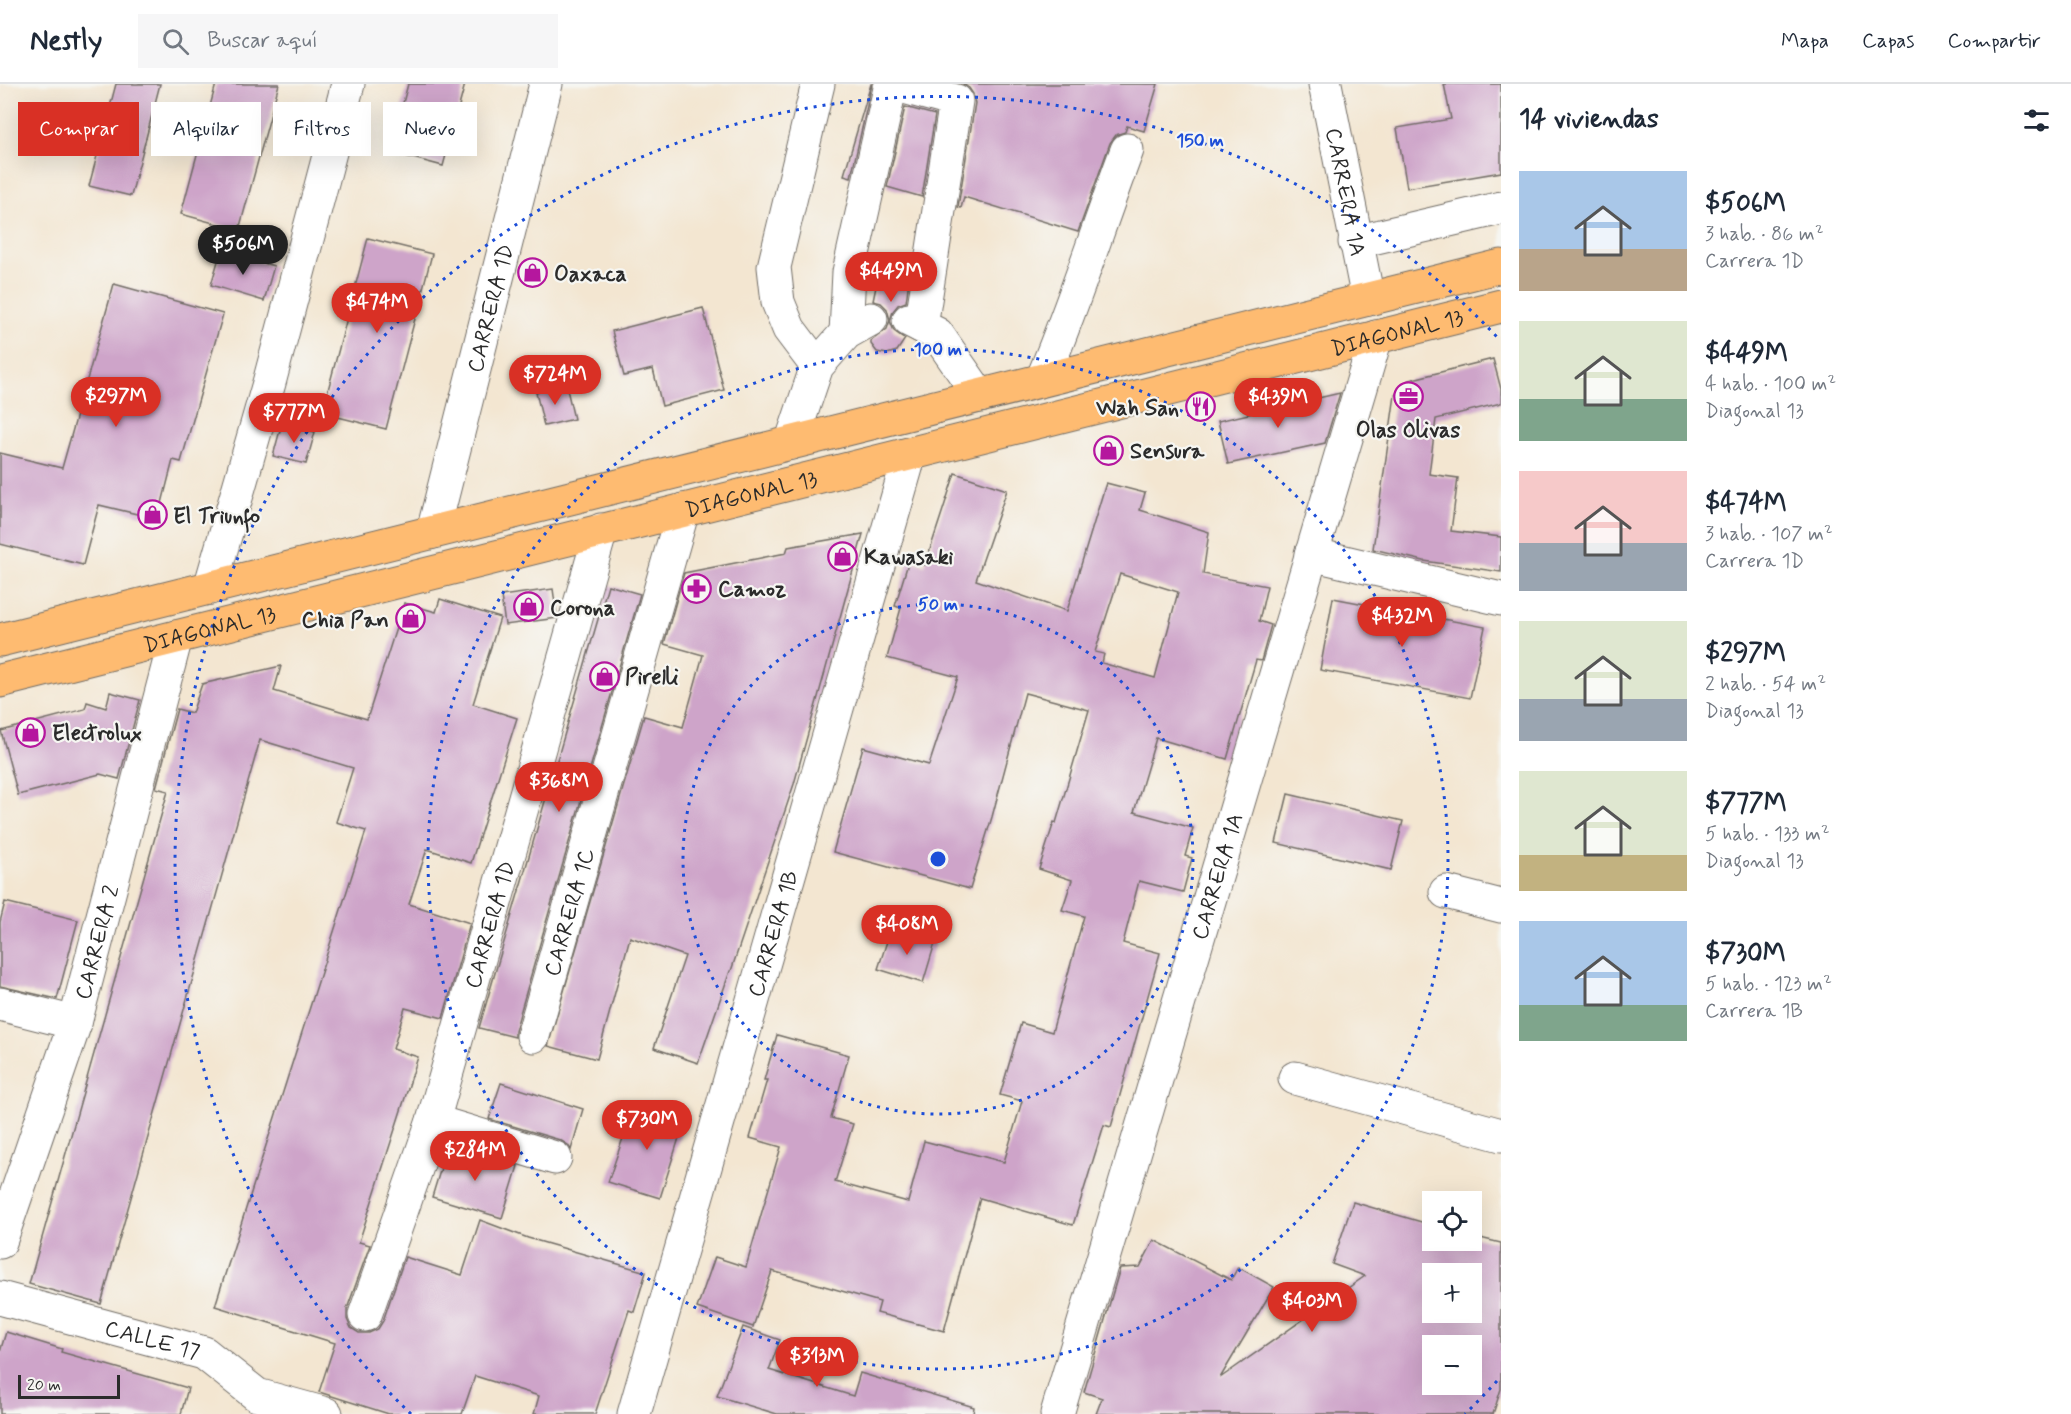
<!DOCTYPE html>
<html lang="es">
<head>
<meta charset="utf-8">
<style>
  :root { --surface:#fff; --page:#f6f6f7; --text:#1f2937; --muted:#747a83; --line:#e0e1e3; --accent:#d93025 }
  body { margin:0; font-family:Mynerve,sans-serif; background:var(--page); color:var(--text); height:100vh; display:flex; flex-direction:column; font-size:22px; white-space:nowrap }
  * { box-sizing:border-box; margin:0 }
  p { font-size:20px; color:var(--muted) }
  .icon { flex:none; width:33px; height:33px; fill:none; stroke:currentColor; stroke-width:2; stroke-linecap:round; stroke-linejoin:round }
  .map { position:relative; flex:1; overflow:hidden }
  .drawer { display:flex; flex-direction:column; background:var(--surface); width:570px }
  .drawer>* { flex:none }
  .hud { position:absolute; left:18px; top:18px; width:570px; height:54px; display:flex; gap:12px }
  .controls { position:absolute; left:1422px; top:1107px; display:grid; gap:12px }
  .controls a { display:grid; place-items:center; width:60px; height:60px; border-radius:0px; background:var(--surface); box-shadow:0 6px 24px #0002; font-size:30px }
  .scale { position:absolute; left:18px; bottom:15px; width:102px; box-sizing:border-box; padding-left:6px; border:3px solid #2b2b2b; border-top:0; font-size:16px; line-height:21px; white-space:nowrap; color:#2b2b2b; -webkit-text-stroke:4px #f6f6f2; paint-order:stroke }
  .price { position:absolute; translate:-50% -51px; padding:0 14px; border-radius:21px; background:var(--accent); color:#fff; font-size:20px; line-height:39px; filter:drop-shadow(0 2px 3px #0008) }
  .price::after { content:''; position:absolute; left:50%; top:36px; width:18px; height:14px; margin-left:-9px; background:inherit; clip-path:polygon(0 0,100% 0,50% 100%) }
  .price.on { background:#222; color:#fff }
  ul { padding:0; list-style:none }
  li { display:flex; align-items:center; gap:18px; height:150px; padding:0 18px }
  li span { display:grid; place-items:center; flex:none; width:168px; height:120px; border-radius:0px; color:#555 }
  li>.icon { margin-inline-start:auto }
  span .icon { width:72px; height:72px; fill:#fffc; stroke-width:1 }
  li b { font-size:26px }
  h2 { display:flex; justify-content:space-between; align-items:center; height:72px; padding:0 18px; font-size:26px }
  .chip { padding:0 21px; border-radius:0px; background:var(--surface); box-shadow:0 6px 24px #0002; font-size:21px; line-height:54px }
  .chip.on { background:var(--accent); color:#fff }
  header { display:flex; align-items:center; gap:36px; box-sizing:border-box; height:84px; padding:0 30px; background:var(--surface); border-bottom:2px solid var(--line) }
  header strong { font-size:28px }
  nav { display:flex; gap:33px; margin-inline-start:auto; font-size:21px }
  .search { width:420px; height:54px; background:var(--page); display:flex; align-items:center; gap:15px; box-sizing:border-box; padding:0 21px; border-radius:0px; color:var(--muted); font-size:22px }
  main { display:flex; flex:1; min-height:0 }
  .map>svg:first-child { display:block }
  .building { fill:#cea4c9; fill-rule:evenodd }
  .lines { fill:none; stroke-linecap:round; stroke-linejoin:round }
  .minor-casing { stroke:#716c65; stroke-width:35 }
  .major-casing { stroke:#716c65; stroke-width:35 }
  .minor { stroke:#fff; stroke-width:33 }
  .major { stroke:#febb71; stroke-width:33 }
  .ring { fill:none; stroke:#1d4ed8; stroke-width:3; stroke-dasharray:3 6 }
  .labels { text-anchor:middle; stroke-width:4.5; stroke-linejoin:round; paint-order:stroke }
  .street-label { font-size:22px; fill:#2b2b2b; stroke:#f6f6f2 }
  .poi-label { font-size:22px; font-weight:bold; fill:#2b2b2b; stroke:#f6f6f2; text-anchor:start }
  .centre { fill:#1d4ed8; stroke:#f6f6f2; stroke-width:3 }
  .ring-label { font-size:18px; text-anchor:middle; font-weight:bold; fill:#1d4ed8; stroke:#f6f6f2; stroke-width:4.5; stroke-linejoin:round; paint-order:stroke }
</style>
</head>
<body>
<header>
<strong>Nestly</strong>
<div class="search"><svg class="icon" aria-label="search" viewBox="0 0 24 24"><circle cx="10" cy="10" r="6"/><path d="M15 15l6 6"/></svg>Buscar aquí</div>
<nav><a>Mapa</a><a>Capas</a><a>Compartir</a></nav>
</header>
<main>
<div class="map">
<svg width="1501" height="1330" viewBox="0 0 1501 1330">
  <rect width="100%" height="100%" fill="#f6f6f2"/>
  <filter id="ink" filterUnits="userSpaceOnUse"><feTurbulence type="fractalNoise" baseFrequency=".0167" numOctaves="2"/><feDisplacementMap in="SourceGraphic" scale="12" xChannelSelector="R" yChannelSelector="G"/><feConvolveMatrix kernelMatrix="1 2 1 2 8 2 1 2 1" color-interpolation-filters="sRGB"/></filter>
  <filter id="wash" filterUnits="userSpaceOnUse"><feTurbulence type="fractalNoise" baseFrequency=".008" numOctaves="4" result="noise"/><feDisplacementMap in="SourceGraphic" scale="24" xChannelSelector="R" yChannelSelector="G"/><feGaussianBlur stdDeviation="1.35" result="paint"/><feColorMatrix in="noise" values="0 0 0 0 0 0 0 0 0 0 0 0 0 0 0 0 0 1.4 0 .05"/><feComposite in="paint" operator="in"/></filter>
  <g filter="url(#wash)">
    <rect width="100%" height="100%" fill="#f3e6d1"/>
    <g id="blocks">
      <g class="building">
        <polygon points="116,0 160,0 131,112 89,102"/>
        <polygon points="216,0 279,0 239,146 181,130"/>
        <polygon points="408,0 465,0 443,82 390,68"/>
        <polygon points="871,0 872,0 851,93 844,91"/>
        <polygon points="963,0 1158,0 1144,47 1127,42 1125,48 1116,51 1110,59 1078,148 964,113 961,124 958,123 975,19 973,10 969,4"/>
        <polygon points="1444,0 1501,0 1501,88 1407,104 1397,44 1451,35"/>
        <polygon points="905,23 935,31 922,113 887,103"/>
        <polygon points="368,154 432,170 386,345 322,329"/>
        <polygon points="221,167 274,182 264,217 211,201"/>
        <polygon points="895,178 905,182 910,188 906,218 898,221 893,227 890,237 894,247 905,255 897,267 887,270 877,268 871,260 871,257 887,245 890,236 887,225 881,219 873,217 879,188 885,181"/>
        <polygon points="114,200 223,230 181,378 173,376 158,435 99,421 83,481 0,460 0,369 62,384"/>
        <polygon points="703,224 724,306 662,322 653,285 624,292 612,247"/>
        <polygon points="1493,275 1501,305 1501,319 1436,335 1429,390 1458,394 1451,447 1501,453 1501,488 1424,477 1373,465 1395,311 1409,296"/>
        <polygon points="566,301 574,335 544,342 536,308"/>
        <polygon points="1340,309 1325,359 1228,380 1218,337"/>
        <polygon points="282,339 315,348 306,380 273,372"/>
        <path d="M955 389 1007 406 976 496 1067 527 1106 399 1145 409 1140 426 1209 448 1203 490 1267 502 1259 537 1271 541 1261 577 1256 576 1227 675 1156 654 1134 728 1193 744 1185 772 1192 774 1183 808 1139 797 1123 859 1160 869 1111 1043 1104 1041 1073 1141 980 1114 944 1247 877 1229 880 1218 772 1187 753 1243 697 1224 715 1173 746 1183 763 1124 781 1063 750 1054 767 996H764L777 951 849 971 831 1034 853 1040 835 1098 908 1118 924 1057 1004 1078 1022 1017 1000 1011 1021 939 1052 948 1084 832 1062 826 1072 796 1039 785 1054 738 1056 739 1089 626 1025 609 992 733 970 805 833 768 863 663 929 681 958 593 887 574 901 524 895 522 909 476 925 481ZM1120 490 1178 508 1155 594 1102 579 1104 570 1095 568Z"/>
        <polygon points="863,450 794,700 731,887 730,887 698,979 654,964 685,872 630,853 597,975 548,962 644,632 683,643 703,571 664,560 684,489 786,469 788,463"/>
        <polygon points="608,501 640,510 515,947 515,953 479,944"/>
        <polygon points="553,505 557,534 505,541 501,512"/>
        <polygon points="1333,514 1485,543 1470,614 1320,586"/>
        <polygon points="440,515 500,534 473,620 517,634 471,779 427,765 409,820 470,839 443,934 405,924 393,965 418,973 359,1158 370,1161 347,1225 347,1235 351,1244 359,1249 369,1249 378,1245 383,1237 405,1173 462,1191 480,1136 528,1154 646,1188 634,1228 629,1226 595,1330 534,1330 539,1312 475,1292 462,1330 389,1330 319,1308 335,1259 215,1222 366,747 336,738 353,684 260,656 101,1220 29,1200 168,707 156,704 177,625 192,629 202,600 281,582 274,607 367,635 404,519 436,528"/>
        <polygon points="110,608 140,616 119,695 100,690 18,711 1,647 85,625 87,618 106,624"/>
        <polygon points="1288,710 1403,737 1391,786 1276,759"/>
        <polygon points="5,818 78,836 57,915 0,902 0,838"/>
        <polygon points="891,845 935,859 923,899 878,885"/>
        <polygon points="501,999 583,1025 571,1066 568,1061 560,1056 489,1035"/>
        <polygon points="635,1019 685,1035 660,1114 608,1098"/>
        <polygon points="448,1061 518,1082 502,1134 432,1113"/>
        <path d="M1353 1118 1432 1141V1156H1472V1152L1501 1159V1305L1493 1330H1096L1102 1314 1084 1308 1120 1184 1140 1183 1154 1156 1231 1196 1238 1183 1274 1203 1220 1294 1365 1192 1332 1180ZM1432 1190H1472V1228H1432ZM1432 1262H1472V1300H1432Z"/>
        <polygon points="743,1243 780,1256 769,1286 853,1312 860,1289 974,1323 973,1330 777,1330 717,1312"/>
        <polygon points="6,1248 62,1265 61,1268 188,1304 181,1330 0,1330 0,1268"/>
      </g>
    </g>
  </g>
  <g filter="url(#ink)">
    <use href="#blocks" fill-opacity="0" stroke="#716c65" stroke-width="1.5"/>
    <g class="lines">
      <defs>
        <g id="minor">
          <polyline points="893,0 956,17 921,242"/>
          <path id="s1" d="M1325 0 1368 215"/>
          <polyline points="1355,158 1501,124"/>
          <polyline points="909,236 937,250 980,312"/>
          <polyline points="846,249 849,188 891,0"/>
          <polyline points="817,282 789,245 778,218 774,183 818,0"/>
          <path d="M1042 296C1074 221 1098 143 1127 66"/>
          <polyline points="791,359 817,282 846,249 871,235"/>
          <path id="s2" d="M433 448 546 0"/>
          <polyline points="1311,470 1501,515"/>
          <polyline points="210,504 269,299 348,0"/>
          <polyline points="1446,808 1501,822"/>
          <polyline points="0,920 75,939"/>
          <path id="s3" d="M533 952 683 426"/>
          <polyline points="1295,994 1501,1051"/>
          <polyline points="433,1037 555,1074"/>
          <path id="s4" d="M0 1158 75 939 176 553"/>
          <path id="s5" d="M0 1214 204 1269 257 1311 326 1330"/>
          <path id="s6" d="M365 1231 433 1037 601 446"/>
          <path id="s7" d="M634 1330 910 370"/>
          <path id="s8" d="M1057 1330 1376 253"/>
        </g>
        <g id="major">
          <polyline points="0,556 1501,182"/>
          <path id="s9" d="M0 597 1501 222"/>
        </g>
      </defs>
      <use href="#minor" class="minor-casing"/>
      <use href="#major" class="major-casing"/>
      <use href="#minor" class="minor"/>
      <use href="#major" class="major"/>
    </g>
  </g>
  <g class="ring">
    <circle cx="938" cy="775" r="255"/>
    <circle cx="938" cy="775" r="510"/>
    <path d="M1497 1297A765 765 0 0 1 1465 1330M411 1330A765 765 0 1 1 1497 253"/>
  </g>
  <defs>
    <symbol id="shop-ring" viewBox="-11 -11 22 22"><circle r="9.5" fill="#f6f6f2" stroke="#b5179e" stroke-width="1.5"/><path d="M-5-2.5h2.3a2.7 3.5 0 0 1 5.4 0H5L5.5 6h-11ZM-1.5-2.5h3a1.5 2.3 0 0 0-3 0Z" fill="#b5179e"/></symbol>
    <symbol id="office-ring" viewBox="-11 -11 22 22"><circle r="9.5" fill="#f6f6f2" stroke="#b5179e" stroke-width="1.5"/><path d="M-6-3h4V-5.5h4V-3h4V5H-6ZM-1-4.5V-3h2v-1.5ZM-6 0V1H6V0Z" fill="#b5179e"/></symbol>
    <symbol id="restaurant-ring" viewBox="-11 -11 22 22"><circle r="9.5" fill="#f6f6f2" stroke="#b5179e" stroke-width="1.5"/><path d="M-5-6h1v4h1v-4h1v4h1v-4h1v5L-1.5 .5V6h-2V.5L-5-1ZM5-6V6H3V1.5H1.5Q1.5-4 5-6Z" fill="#b5179e"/></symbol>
    <symbol id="pharmacy-ring" viewBox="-11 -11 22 22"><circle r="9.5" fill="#f6f6f2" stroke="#b5179e" stroke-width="1.5"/><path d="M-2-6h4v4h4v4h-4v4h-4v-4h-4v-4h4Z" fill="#b5179e"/></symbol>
  </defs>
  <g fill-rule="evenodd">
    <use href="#shop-ring" x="516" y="172" width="33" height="33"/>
    <use href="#office-ring" x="1392" y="296" width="33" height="33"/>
    <use href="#restaurant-ring" x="1184" y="306" width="33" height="33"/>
    <use href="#shop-ring" x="1092" y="350" width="33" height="33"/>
    <use href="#shop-ring" x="136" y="414" width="33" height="33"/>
    <use href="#shop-ring" x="826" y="456" width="33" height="33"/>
    <use href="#pharmacy-ring" x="680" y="488" width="33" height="33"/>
    <use href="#shop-ring" x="512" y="506" width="33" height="33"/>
    <use href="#shop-ring" x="394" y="518" width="33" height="33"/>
    <use href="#shop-ring" x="588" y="576" width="33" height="33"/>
    <use href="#shop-ring" x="14" y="632" width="33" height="33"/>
  </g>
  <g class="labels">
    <g class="street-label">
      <text dy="8" stroke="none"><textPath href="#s1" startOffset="110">CARRERA 1A</textPath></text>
      <text dy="8" stroke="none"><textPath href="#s2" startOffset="231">CARRERA 1D</textPath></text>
      <text dy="8" stroke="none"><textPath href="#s9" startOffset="1440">DIAGONAL 13</textPath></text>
      <text dy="8" stroke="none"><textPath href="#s9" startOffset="774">DIAGONAL 13</textPath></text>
      <text dy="8" stroke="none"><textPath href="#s9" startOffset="216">DIAGONAL 13</textPath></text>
      <text dy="8" stroke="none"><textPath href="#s8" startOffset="561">CARRERA 1A</textPath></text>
      <text dy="8" stroke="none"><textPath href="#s3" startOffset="129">CARRERA 1C</textPath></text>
      <text dy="8" stroke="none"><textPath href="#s6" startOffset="410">CARRERA 1D</textPath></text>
      <text dy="8" stroke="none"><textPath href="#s7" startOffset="500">CARRERA 1B</textPath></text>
      <text dy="8" stroke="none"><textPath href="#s4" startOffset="315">CARRERA 2</textPath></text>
      <text dy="8" stroke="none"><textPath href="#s5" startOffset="158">CALLE 17</textPath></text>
    </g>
    <g class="poi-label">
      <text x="554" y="197">Oaxaca</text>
      <text x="1179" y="331" text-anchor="end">Wah San</text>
      <text x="1408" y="353" text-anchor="middle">Olas Olivas</text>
      <text x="1130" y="374">Sensura</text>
      <text x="173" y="439">El Triunfo</text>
      <text x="864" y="480">Kawasaki</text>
      <text x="718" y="512">Camoz</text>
      <text x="550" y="531">Corona</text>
      <text x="389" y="543" text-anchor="end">Chia Pan</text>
      <text x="625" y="600">Pirelli</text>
      <text x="52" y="656">Electrolux</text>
    </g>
  </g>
  <circle cx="938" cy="775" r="9" class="centre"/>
  <g class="ring-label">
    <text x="1200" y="62">150 m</text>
    <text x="938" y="271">100 m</text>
    <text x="938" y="526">50 m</text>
  </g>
</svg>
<div class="controls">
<a><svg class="icon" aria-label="locate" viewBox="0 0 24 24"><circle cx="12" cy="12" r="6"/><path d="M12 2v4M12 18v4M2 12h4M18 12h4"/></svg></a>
<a>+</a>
<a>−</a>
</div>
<div class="scale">20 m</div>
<b class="price on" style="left:243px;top:192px">$506M</b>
<b class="price" style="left:891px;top:219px">$449M</b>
<b class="price" style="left:377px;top:250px">$474M</b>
<b class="price" style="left:555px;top:322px">$724M</b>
<b class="price" style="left:116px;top:344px">$297M</b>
<b class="price" style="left:1278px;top:345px">$439M</b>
<b class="price" style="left:294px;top:360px">$777M</b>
<b class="price" style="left:1402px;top:564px">$432M</b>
<b class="price" style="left:559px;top:729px">$368M</b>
<b class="price" style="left:907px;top:872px">$408M</b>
<b class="price" style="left:647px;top:1067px">$730M</b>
<b class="price" style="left:475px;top:1098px">$284M</b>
<b class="price" style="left:1312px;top:1249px">$403M</b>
<b class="price" style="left:817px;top:1304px">$313M</b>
<div class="hud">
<a class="chip on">Comprar</a>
<a class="chip">Alquilar</a>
<a class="chip">Filtros</a>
<a class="chip">Nuevo</a>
</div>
</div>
<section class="drawer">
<h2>14 viviendas<svg class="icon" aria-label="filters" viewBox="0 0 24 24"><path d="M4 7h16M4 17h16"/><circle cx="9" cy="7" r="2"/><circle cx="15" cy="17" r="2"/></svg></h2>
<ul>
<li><span style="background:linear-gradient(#a9c7e8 65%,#b9a48a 0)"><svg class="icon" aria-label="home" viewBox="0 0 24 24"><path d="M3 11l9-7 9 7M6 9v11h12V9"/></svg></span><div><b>$506M</b><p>3 hab. · 86 m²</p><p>Carrera 1D</p></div></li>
<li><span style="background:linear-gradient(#dfe7d0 65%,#7fa58c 0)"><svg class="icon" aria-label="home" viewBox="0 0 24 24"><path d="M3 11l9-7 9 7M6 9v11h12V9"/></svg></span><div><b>$449M</b><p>4 hab. · 100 m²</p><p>Diagonal 13</p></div></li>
<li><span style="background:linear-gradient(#f6c9c9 60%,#9aa5b1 0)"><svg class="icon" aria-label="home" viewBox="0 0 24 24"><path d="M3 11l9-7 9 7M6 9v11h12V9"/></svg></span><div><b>$474M</b><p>3 hab. · 107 m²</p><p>Carrera 1D</p></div></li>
<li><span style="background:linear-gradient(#dfe7d0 65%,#9aa5b1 0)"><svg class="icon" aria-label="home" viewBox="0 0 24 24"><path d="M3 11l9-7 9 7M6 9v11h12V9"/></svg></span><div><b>$297M</b><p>2 hab. · 54 m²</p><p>Diagonal 13</p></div></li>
<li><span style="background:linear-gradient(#dfe7d0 70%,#c2b280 0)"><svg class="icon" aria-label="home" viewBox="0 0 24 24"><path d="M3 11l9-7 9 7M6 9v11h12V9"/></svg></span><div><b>$777M</b><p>5 hab. · 133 m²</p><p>Diagonal 13</p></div></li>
<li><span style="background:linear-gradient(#a9c7e8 70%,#7fa58c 0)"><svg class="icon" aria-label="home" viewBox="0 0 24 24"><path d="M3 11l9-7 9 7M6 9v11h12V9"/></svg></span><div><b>$730M</b><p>5 hab. · 123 m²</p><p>Carrera 1B</p></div></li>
</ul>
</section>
</main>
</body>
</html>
